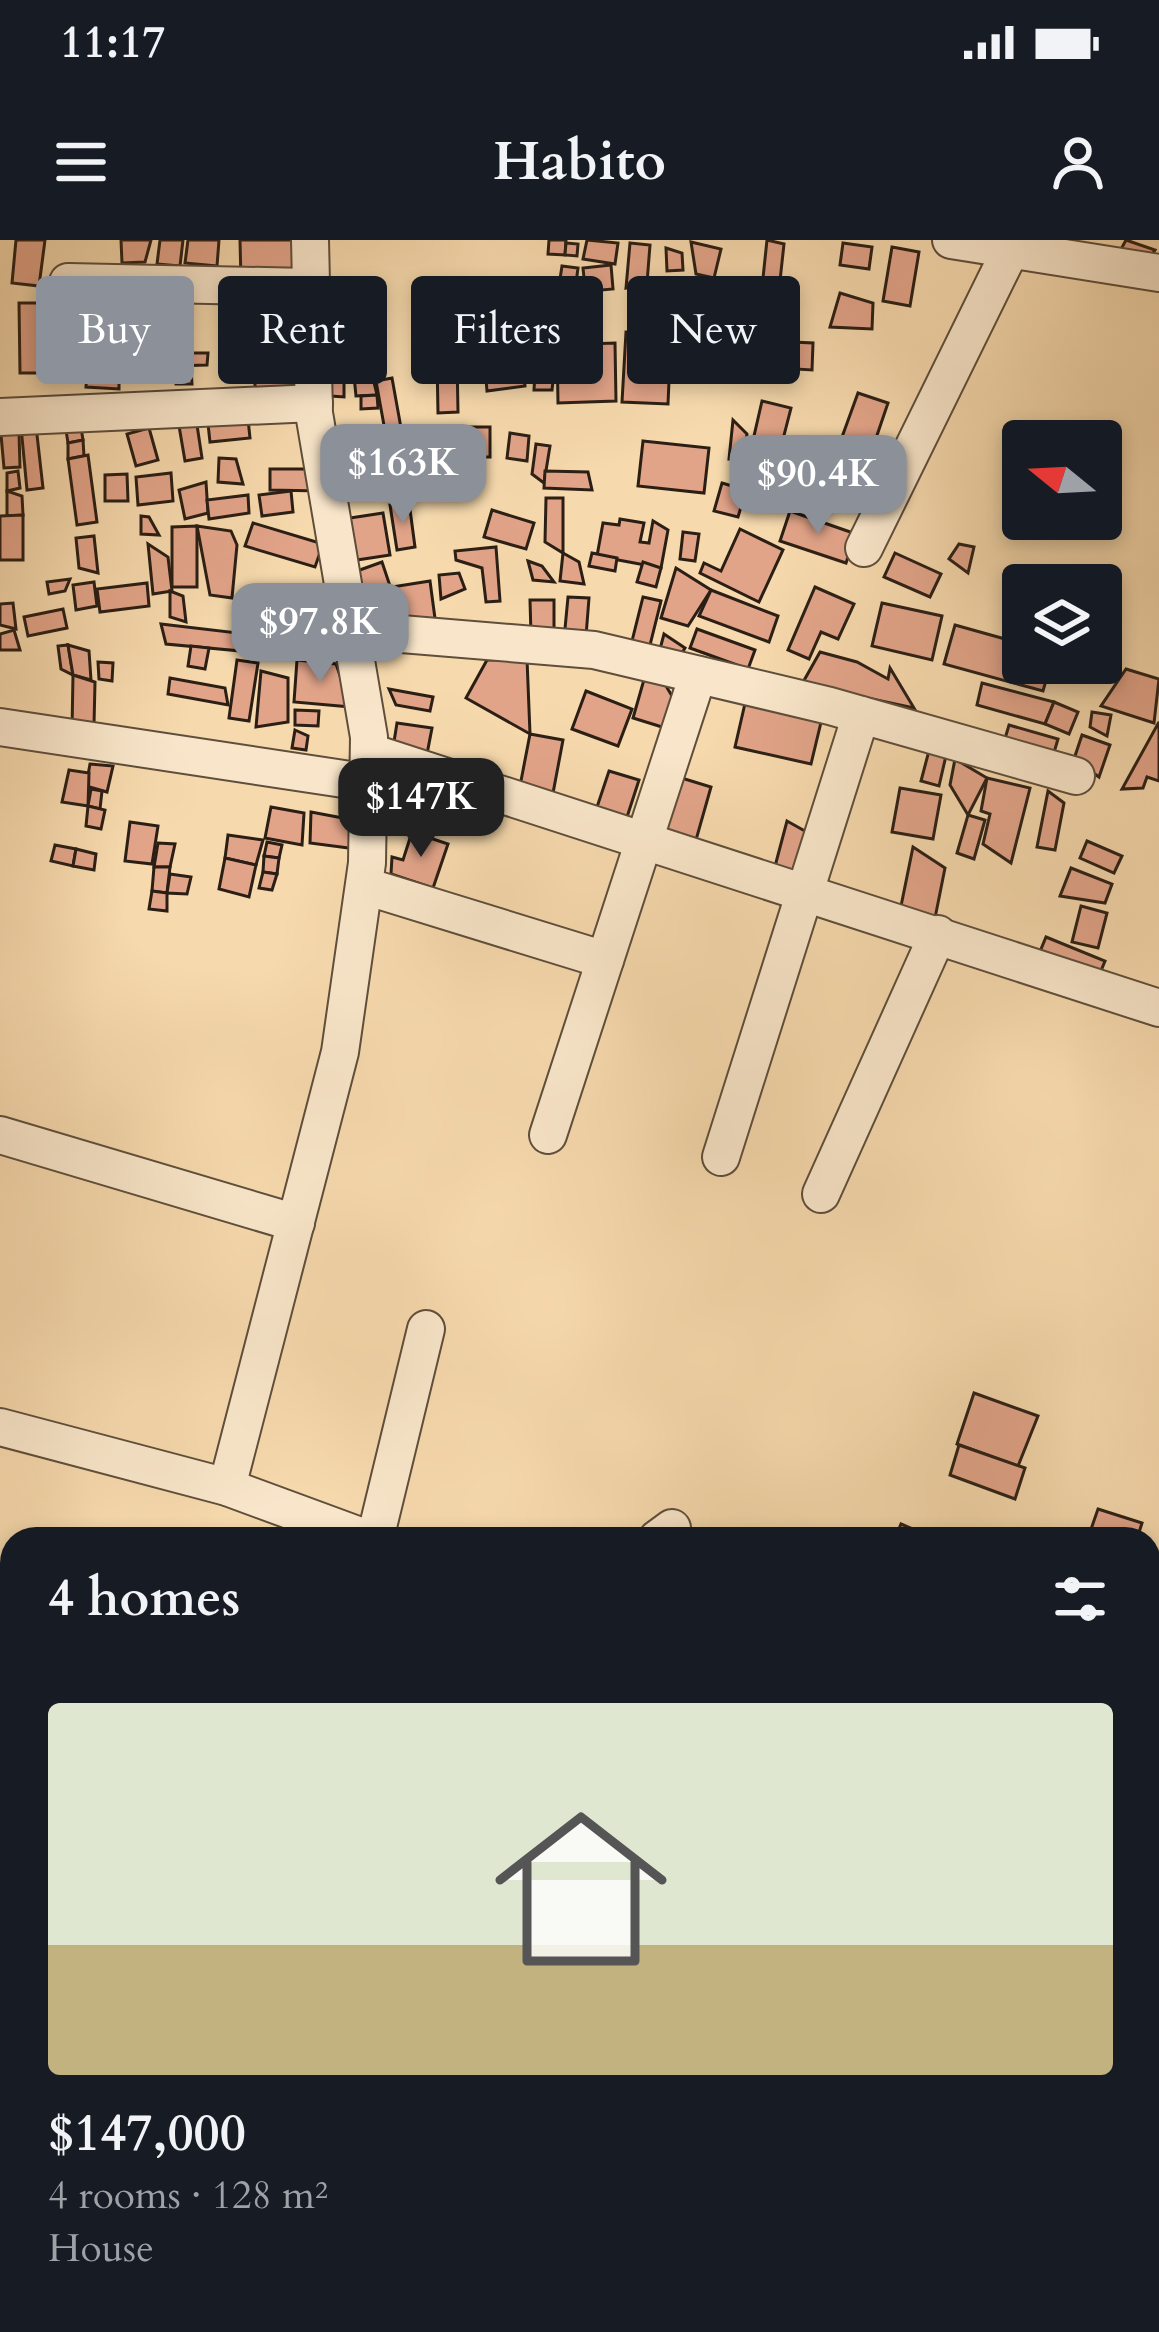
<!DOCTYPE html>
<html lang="en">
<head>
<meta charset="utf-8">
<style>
  :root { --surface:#171b24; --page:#20242c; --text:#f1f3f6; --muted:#9ea1a6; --accent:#8c9099 }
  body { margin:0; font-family:Cardo,serif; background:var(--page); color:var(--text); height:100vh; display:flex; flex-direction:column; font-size:45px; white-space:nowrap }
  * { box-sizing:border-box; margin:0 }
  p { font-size:39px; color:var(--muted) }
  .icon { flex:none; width:66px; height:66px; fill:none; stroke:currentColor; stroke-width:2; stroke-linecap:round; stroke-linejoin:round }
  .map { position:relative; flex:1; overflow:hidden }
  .sheet { position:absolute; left:0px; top:1287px; width:1161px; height:807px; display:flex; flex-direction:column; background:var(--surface); border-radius:36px 36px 0 0; box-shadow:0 6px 18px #0003 }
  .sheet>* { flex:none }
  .guide { position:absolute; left:36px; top:36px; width:1089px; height:108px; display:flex; gap:24px }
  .needle { width:78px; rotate:288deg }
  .fabs { position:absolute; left:1002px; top:180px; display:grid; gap:24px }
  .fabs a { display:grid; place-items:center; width:120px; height:120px; border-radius:12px; background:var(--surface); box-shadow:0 6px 18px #0003; font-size:60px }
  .price { position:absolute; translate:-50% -102px; padding:0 27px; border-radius:24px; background:var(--accent); color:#fff; font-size:39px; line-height:78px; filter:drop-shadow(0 3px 6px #0008) }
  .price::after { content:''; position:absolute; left:50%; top:72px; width:36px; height:27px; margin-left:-18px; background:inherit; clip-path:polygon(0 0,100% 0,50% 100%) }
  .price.selected { background:#222; color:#fff }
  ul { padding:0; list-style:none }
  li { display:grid; align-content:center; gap:24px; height:636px; padding:0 48px }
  li span { display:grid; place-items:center; height:372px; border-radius:12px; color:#555 }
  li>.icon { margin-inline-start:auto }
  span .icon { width:216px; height:216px; fill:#fffc; stroke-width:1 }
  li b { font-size:51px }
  h2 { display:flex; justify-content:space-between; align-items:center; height:144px; padding:0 48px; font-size:51px }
  .tag { padding:0 42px; border-radius:12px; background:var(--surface); box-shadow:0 6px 18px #0003; font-size:42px; line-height:108px }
  .tag.selected { background:var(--accent); color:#fff }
  .status { display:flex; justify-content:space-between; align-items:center; height:84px; padding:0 60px; background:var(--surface); direction:ltr }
  .status svg { height:33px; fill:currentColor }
  header { display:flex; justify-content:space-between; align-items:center; height:156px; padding:0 48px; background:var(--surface); font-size:54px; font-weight:700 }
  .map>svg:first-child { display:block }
  .building { fill:#e2a489; stroke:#2b1f15; stroke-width:3 }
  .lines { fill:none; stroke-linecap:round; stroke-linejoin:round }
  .minor-casing { stroke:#5e4e3b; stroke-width:40 }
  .minor { stroke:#f9e6ca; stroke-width:36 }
</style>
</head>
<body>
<div class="status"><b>11:17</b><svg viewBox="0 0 49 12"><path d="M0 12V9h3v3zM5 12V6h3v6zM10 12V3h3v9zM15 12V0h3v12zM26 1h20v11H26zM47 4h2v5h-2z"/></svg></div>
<header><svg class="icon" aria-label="menu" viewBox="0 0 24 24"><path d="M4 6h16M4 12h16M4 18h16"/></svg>Habito<svg class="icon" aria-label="person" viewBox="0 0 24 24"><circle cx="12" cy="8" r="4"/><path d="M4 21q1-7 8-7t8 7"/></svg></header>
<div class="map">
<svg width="1159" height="2092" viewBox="0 0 1159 2092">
  <rect width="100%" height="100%" fill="#f6d9ad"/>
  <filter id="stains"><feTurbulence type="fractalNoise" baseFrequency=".00167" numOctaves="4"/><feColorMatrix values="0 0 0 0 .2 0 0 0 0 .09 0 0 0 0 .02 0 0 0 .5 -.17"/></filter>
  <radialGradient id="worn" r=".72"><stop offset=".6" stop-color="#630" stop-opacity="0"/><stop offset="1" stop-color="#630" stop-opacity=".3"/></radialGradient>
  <g class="building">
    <polygon points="16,0 45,0 39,46 12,43"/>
    <polygon points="121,0 151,0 145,22 122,23"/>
    <polygon points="160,0 183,0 180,26 157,24"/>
    <polygon points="188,0 219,0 217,26 185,23"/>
    <polygon points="240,0 296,0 296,41 241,41"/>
    <polygon points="549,0 566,0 565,15 548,14"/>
    <polygon points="587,0 618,3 615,24 583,19"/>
    <polygon points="767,0 784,4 778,59 761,57"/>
    <polygon points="1126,0 1155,10 1146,23 1119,13"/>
    <polygon points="691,2 721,9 714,38 696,34"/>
    <polygon points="566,3 578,4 577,16 565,15"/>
    <polygon points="630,3 650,5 647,43 626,48"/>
    <polygon points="843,3 872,7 869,29 840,25"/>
    <polygon points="892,7 919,12 910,66 883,61"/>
    <polygon points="666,8 682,13 683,30 667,31"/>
    <polygon points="611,25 613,49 579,52 585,47 583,28"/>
    <polygon points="562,26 578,28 575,51 560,39"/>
    <polygon points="673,48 743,65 736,94 666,77"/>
    <polygon points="564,50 586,53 583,73 561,70"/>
    <polygon points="840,53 873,63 872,89 830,87"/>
    <polygon points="77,58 93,58 90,102 75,101"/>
    <polygon points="283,60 298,60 297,77 273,77"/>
    <polygon points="19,63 55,63 56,133 20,133"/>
    <polygon points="161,66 185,67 185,113 160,113"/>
    <polygon points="754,70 780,75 776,94 751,89"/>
    <polygon points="237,73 245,73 243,99 230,100"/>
    <polygon points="260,79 270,80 270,100 262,99"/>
    <polygon points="626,92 671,94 668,164 622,162"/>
    <polygon points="547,93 548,109 513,109 514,95"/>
    <polygon points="769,101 813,103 812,130 761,127 767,125"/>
    <polygon points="615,103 616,161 558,163 557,105"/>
    <polygon points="134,104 135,130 110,129 109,105"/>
    <polygon points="304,104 303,117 283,119 283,106"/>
    <polygon points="72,108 96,108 95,114 84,114 84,131 72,131"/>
    <polygon points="173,113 208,113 207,125 173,126"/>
    <polygon points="461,113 555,114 554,132 463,131"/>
    <polygon points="87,114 105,114 104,131 87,129"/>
    <polygon points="245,117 277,120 278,139 246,139"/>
    <polygon points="437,119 457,119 458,172 438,173"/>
    <polygon points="191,126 192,144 176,144 176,127"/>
    <polygon points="87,129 119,132 119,149 86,147"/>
    <polygon points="330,131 344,131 344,157 331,156"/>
    <polygon points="554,132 552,150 534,150 535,133"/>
    <polygon points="372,134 377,155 356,156 354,136"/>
    <polygon points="524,135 525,146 487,151 486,139"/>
    <polygon points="392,138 403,199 387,202 376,141"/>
    <polygon points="255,139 300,140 301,155 255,156"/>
    <polygon points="858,153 888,163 873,207 842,197"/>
    <polygon points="377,155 378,168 361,169 361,156"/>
    <polygon points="762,161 791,168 782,203 754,196"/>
    <polygon points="247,170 250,198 210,202 207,175"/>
    <polygon points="178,180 197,185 202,218 185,221"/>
    <polygon points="733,180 747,194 744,220 729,219"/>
    <polygon points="80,181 83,200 68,203 65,184"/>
    <polygon points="36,186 43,248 27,250 21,187"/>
    <rect x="467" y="187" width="23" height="30"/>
    <polygon points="149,188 158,220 136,226 127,194"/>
    <polygon points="19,193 20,227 4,228 1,195"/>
    <polygon points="362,193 381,193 380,212 361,212"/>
    <polygon points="510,193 529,196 527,221 507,218"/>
    <polygon points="83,200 84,216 68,219 68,203"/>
    <polygon points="643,201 709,208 704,253 638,246"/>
    <polygon points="536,204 550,206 544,243 532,234"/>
    <polygon points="838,205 870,224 857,246 825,228"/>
    <polygon points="763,206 783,212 776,238 756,232"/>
    <polygon points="88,215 97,282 77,285 68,219"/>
    <polygon points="219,218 236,219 243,244 218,242"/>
    <polygon points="427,227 446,227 446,249 428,250"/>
    <polygon points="270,229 312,229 320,251 270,250"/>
    <polygon points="18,231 20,248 7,251 7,233"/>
    <polygon points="545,231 588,232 592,250 544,248"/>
    <polygon points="171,233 173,261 138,265 136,237"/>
    <polygon points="127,234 128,261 105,261 105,235"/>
    <polygon points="206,242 208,273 185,279 179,250"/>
    <polygon points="722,243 746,250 738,277 714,271"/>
    <polygon points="7,251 22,256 23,275 7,276"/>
    <polygon points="291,251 293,272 262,276 259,255"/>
    <polygon points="248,255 249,273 209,279 207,260"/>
    <polygon points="546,258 563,258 563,313 545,302"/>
    <polygon points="409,262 415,307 397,310 390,265"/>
    <polygon points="492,270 534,283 526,309 484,297"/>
    <polygon points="790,271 856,294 846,323 780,301"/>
    <polygon points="383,273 390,315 357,320 350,278"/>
    <polygon points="23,275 23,320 0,320 0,276"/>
    <polygon points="141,276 149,277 159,295 141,294"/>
    <polygon points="620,279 644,283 640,302 649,303 653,281 668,290 661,328 597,316 603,283 619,285"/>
    <polygon points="253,283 323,304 315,327 245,306"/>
    <polygon points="197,286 197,347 172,347 172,287"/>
    <polygon points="197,286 231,291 237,305 232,358 210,355"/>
    <polygon points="740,289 783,310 759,362 700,333 704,323 721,331"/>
    <polygon points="683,292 699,294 695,321 680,319"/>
    <polygon points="94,296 98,333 79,328 76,298"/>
    <polygon points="148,304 168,317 172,351 153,354"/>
    <polygon points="959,304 974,307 968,333 949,319"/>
    <polygon points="496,307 500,361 486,362 482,328 456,320 455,311"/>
    <polygon points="563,313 579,322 584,344 560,341"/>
    <polygon points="592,313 617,318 615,331 589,326"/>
    <polygon points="895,313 941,334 930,357 884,337"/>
    <polygon points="528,321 542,326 554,342 533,340"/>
    <polygon points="382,322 392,352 366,361 357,331"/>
    <polygon points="643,322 661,328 656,347 637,342"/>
    <polygon points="676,328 711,350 688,386 661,378"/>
    <polygon points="1017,329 1037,336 1034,345 1023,345 1023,364 1006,358"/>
    <polygon points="459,333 465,349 441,359 439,335"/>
    <polygon points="70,339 65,351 49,354 47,342"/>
    <polygon points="430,341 436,386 399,391 392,347"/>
    <polygon points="94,342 97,366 76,370 73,345"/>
    <polygon points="147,343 149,366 100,372 97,349"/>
    <polygon points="815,347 854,364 838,399 821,392 809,419 788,410"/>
    <polygon points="711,350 778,376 769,402 699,376"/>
    <polygon points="170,351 183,356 186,382 170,377"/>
    <polygon points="568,357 589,358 585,409 564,399"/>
    <polygon points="643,357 661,361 649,409 631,405"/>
    <polygon points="276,358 342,377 337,394 271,375"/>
    <polygon points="530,360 554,360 554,394 531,395"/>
    <polygon points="13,363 16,389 0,385 0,364"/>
    <polygon points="882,363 942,376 932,420 872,406"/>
    <polygon points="63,369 67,388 28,396 24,377"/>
    <polygon points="258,376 276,385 270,415 250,411"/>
    <polygon points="161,384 238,393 241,411 166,404"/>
    <polygon points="955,385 1023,404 1023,423 1051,423 1043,451 944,424"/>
    <polygon points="697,389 755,410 748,429 690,408"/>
    <polygon points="14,390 20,410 0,410 0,394"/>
    <polygon points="664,394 685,408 678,420 660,409"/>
    <polygon points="68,405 73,435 61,429 58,406"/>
    <polygon points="68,405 89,411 91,440 73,435"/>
    <polygon points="191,406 209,408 205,429 188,426"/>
    <polygon points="820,412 857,422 888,439 890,428 914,468 802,444"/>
    <polygon points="527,419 530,494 466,458 487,420"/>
    <polygon points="237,420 258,423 249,481 229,478"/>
    <polygon points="297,420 336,424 351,467 294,462"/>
    <polygon points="98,422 113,423 112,441 99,439"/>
    <polygon points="1126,429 1159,439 1154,483 1101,466"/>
    <polygon points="261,431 288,438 288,482 256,487"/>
    <polygon points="73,435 95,442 94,485 72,490"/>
    <polygon points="645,436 663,441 681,471 675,491 633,478"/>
    <polygon points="170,438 225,448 228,465 168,454"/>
    <polygon points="982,443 1054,462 1045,484 977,465"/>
    <polygon points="389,449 433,457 430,471 396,465"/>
    <polygon points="586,451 632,469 618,506 572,489"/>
    <polygon points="746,459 822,478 811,524 735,507"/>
    <polygon points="1054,462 1078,472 1069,494 1045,484"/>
    <polygon points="295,470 319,471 318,486 295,485"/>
    <polygon points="1092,472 1111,475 1107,496 1090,487"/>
    <polygon points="1159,482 1159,541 1147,537 1143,548 1122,549"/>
    <polygon points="397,483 432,488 427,514 393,508"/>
    <polygon points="1009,485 1058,499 1053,516 1004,502"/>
    <polygon points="295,490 308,496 306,510 292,508"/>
    <polygon points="530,494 563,500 550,569 520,546"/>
    <polygon points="1082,495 1110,505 1099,537 1074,519"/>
    <polygon points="931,503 948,507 939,546 921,541"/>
    <polygon points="955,519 987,538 968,575 950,545"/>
    <polygon points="90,524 113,526 107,552 86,546"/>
    <polygon points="69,530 89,533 88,566 62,562"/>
    <polygon points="609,531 639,540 627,577 597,567"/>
    <polygon points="675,536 711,547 694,607 658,597"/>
    <polygon points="987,538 1030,548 1011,623 983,604 990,574 981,571"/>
    <polygon points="900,548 941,555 933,599 892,592"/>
    <polygon points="91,549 102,551 100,569 88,566"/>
    <polygon points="1048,551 1064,563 1055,610 1037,607"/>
    <polygon points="88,566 105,570 101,589 86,586"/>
    <polygon points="271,567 304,573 302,605 265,598"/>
    <polygon points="311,572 364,582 364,610 310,603"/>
    <polygon points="968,575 985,580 974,619 957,613"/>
    <polygon points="787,581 812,595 801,638 774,630"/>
    <polygon points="130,582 158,586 152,624 125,621"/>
    <polygon points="412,592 448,604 433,648 391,634 392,617 403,620"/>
    <polygon points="228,595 263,600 256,625 225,618"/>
    <polygon points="1087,601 1122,616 1114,633 1080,618"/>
    <polygon points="267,602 282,605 279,618 264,616"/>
    <polygon points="158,603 175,604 170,627 154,627"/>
    <polygon points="55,605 76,609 73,626 51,621"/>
    <polygon points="913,607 945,628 935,678 900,671"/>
    <polygon points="76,609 96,614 94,630 73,626"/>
    <polygon points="264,616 279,618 277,634 263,632"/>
    <polygon points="225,618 256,625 249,657 219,649"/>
    <polygon points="154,627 170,627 167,653 152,651"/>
    <polygon points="1071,628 1112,644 1105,663 1060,656"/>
    <polygon points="263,632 277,634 272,650 259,648"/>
    <polygon points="170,634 191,637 187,654 167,653"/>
    <polygon points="152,651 167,653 167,671 149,669"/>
    <polygon points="1081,666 1107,673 1098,708 1072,702"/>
    <polygon points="1046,697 1105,721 1098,738 1039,714"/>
    <polygon points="974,1153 1038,1176 1018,1226 957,1204"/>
    <polygon points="959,1205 1025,1228 1015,1259 950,1235"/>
    <polygon points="1098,1269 1142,1283 1137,1299 1089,1295"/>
    <polygon points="901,1284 927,1295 925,1299 895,1298"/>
  </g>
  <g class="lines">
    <defs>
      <g id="minor">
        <polyline points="951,0 1159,33"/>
        <polyline points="68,42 308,47"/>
        <polyline points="0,177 314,163"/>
        <polyline points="864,308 1011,9"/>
        <polyline points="353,390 594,410 830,466 1076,536"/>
        <polyline points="0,487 370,543"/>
        <polyline points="370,512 1159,768"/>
        <polyline points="365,646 605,720"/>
        <polyline points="0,895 296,983"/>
        <polyline points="548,895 698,435"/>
        <polyline points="721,917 861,475"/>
        <polyline points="821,954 938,694"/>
        <polyline points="0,1187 227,1247 368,1299"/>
        <polyline points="227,1247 340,812 367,623 369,497 314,173 310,0"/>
        <polyline points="375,1299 426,1089"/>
        <polyline points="657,1299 672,1288"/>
        <polyline points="493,2092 496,2082"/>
      </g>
    </defs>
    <use href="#minor" class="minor-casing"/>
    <use href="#minor" class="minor"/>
  </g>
  <rect width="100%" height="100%" filter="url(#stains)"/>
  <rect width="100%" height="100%" fill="url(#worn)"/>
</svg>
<div class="fabs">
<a><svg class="needle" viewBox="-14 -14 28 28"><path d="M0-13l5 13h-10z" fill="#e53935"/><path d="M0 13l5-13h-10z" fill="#9ea1a6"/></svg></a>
<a><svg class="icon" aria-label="layers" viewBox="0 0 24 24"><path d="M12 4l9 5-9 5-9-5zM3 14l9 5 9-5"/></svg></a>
</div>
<b class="price" style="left:403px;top:286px">$163K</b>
<b class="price" style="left:818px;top:297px">$90.4K</b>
<b class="price" style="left:320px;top:445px">$97.8K</b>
<b class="price selected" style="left:421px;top:620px">$147K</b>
<div class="guide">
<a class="tag selected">Buy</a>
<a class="tag">Rent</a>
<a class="tag">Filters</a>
<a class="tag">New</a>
</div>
<section class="sheet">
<h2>4 homes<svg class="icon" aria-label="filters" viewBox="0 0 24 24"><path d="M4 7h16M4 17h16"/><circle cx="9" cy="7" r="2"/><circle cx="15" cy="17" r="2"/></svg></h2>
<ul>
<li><span style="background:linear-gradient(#dfe7d0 65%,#c2b280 0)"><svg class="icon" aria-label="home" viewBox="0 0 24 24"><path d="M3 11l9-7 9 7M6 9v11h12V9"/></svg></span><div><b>$147,000</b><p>4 rooms · 128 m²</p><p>House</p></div></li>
</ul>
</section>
</div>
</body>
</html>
